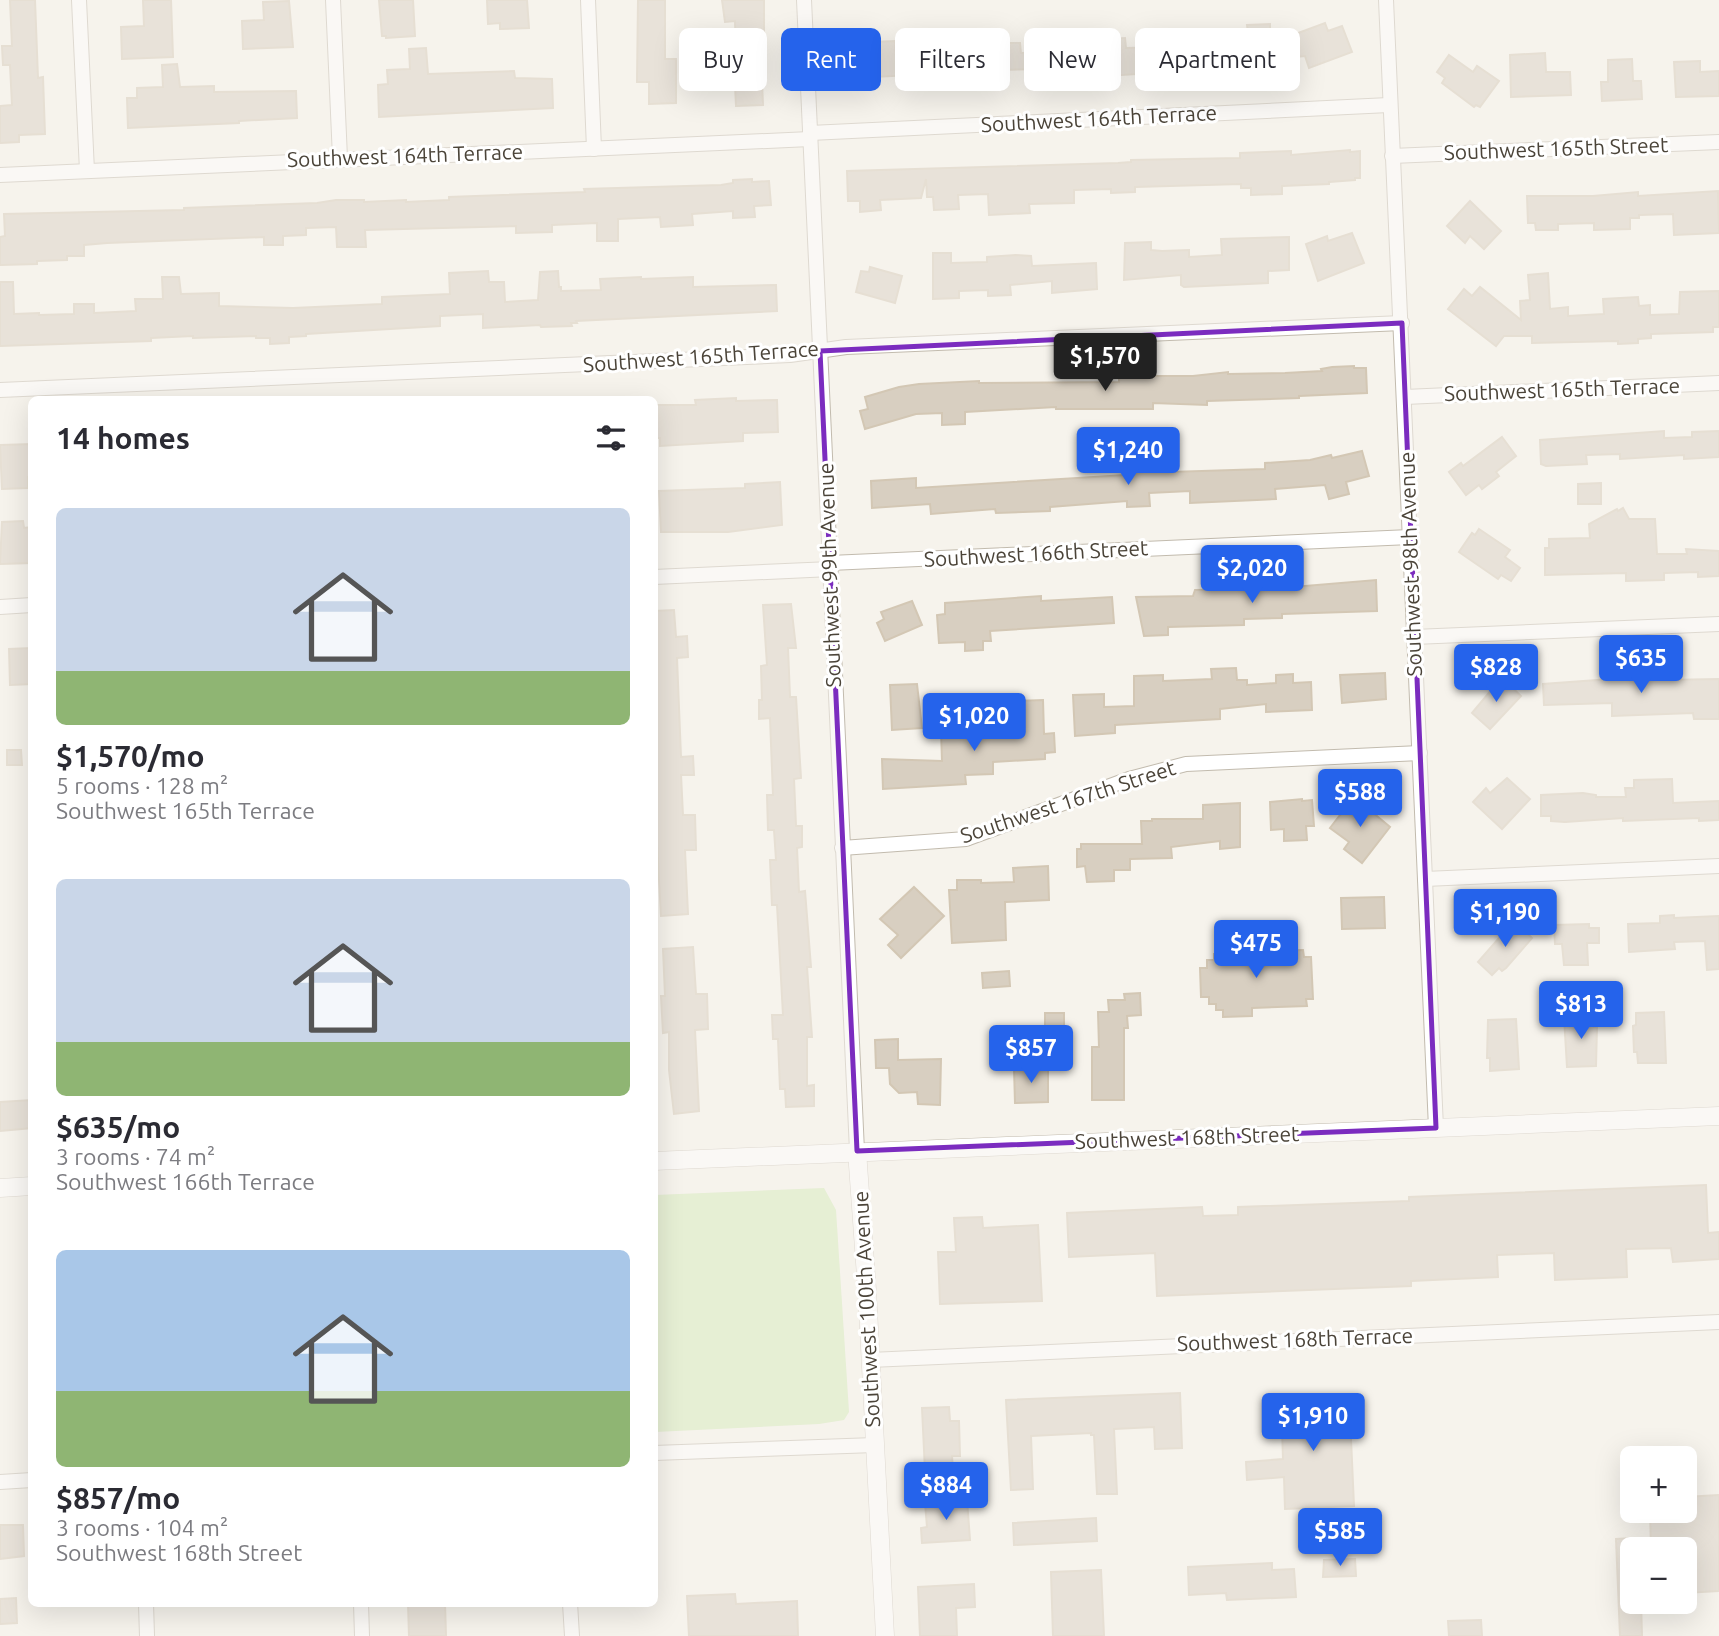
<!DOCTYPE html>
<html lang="en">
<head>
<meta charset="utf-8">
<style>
  :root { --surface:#fff; --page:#f2f2f3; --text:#2b2b33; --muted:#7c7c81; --accent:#2563eb }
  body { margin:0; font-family:Ubuntu,sans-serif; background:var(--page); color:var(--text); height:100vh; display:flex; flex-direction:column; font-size:26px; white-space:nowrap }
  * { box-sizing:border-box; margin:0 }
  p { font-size:23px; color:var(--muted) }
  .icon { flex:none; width:38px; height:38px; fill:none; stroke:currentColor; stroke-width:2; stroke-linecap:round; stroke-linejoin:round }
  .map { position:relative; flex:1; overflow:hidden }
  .drawer { position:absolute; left:28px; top:396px; width:630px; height:1211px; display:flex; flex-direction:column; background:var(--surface); border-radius:10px; box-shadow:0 7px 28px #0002 }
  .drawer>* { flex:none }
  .guide { position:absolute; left:679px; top:28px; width:665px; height:63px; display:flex; gap:14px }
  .controls { position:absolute; left:1620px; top:1446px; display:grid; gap:14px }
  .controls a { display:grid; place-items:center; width:77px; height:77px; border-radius:10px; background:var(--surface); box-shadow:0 7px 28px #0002; font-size:35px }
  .price { position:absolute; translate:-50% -60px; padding:0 16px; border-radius:7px; background:var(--accent); color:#fff; font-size:23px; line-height:46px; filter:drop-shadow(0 2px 4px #0008) }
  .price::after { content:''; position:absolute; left:50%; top:42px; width:21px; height:16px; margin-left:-10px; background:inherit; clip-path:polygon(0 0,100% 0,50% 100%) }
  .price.selected { background:#222; color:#fff }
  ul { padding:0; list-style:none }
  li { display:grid; align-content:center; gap:14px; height:371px; padding:0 28px }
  li span { display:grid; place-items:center; height:217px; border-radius:10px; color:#555 }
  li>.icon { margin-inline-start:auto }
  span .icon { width:126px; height:126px; fill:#fffc; stroke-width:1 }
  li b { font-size:30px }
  h2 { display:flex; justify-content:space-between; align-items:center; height:84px; padding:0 28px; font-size:30px }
  .chip { padding:0 24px; border-radius:10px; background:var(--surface); box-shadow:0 7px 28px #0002; font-size:24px; line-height:63px }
  .chip.selected { background:var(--accent); color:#fff }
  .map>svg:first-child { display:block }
  .green { fill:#d2eab5 }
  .building { fill:#d8cfc1; stroke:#d3c7b4; stroke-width:2 }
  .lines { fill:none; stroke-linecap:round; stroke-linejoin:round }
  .minor-casing { stroke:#c2bbae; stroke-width:16 }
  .tertiary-casing { stroke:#c2bbae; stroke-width:19 }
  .minor { stroke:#fff; stroke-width:14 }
  .tertiary { stroke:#fff; stroke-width:18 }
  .marked { fill:none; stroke:#7b2cbf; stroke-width:5; stroke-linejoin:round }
  .labels { text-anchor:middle; stroke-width:6; stroke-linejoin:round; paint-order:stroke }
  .street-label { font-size:21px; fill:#4b4439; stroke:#fff }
</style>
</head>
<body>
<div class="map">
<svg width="1719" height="1636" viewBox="0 0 1719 1636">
  <rect width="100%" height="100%" fill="#f6f3ec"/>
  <polygon class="green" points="824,1188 836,1210 849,1412 844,1420 819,1424 655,1432 655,1195"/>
  <g class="building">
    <polygon points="10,0 35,0 38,78 43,77 45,134 19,135 19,142 0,143 0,106 12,105 10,65 3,65 2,46 12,46"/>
    <polygon points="143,0 171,0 173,57 122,59 121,27 144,26"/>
    <polygon points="379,0 413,0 415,36 386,38 386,36 382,36"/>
    <polygon points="487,0 527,0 529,28 500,29 500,23 488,24"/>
    <polygon points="638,0 665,0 665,59 676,59 676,103 649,104 649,82 637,82"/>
    <polygon points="722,0 764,0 764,33 760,33 763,105 736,106 735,85 710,83 711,64 735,65 736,60 735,21 725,22"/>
    <polygon points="289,1 293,47 243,49 242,21 264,20 263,2"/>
    <polygon points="1325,23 1328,31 1342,26 1352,52 1309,68 1305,56 1256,61 1256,69 1169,77 1169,72 1042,80 1042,69 1000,70 1000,82 912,86 912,75 853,78 850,43 895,41 896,57 977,53 976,43 1020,43 1021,53 1110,49 1109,39 1125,38 1126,48 1168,47 1244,42 1244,34 1248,33 1247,25 1270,24 1270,32 1282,32 1282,39"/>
    <polygon points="426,48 428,74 514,71 515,78 552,79 553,108 379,117 378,85 388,84 387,70 410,69 409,49"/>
    <polygon points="1545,53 1546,72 1570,72 1571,95 1511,97 1510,55"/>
    <polygon points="1449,55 1473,72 1477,66 1499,81 1480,107 1476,105 1474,107 1442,83 1445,78 1437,72"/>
    <polygon points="1632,59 1633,81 1641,81 1642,99 1602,101 1601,82 1608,82 1608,60"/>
    <polygon points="1700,61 1700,72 1719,71 1719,96 1676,97 1674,62"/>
    <polygon points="177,64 180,87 214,86 214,92 296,91 297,118 239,121 239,123 128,128 127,98 137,98 137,88 163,87 162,65"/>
    <polygon points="1350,150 1350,152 1360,151 1360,178 1355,178 1355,180 1329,182 1329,184 1282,186 1282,194 1251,195 1251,188 1241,188 1241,184 1135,187 1135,192 1111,193 1111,189 1074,190 1074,203 1029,204 1030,213 989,215 988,194 958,195 959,209 934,210 933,197 927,197 926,179 921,198 880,200 881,210 860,212 860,201 848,201 847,171 1118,163 1131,162 1131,160 1240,158 1240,153 1291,151 1291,155"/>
    <polygon points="752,179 752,182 769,181 771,205 754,206 755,217 733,218 733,211 692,214 693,225 661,227 660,217 618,219 618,241 597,241 597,223 552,225 552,232 516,233 516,226 365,230 366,247 337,247 336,227 306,228 306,235 283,236 283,245 264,245 264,237 107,243 84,245 84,256 67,256 67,260 37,261 37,264 0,265 0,237 5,236 4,214 184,210 184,208 317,203 336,200 364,200 364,202 406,200 406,202 449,200 449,197 585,192 584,189 721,185 733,183 733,180"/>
    <polygon points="1718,191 1719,233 1674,235 1673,214 1639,215 1639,218 1630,218 1630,229 1594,230 1594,223 1558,224 1558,230 1536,230 1535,223 1528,223 1527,196 1593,196 1638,192 1638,196"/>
    <polygon points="1470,201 1501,231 1484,249 1470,236 1465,243 1447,226"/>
    <polygon points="1352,233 1364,263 1318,281 1306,244 1327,236 1328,241"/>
    <polygon points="1289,237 1289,270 1268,271 1268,283 1184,287 1181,285 1181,275 1124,280 1125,243 1151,242 1151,250 1162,251 1189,250 1189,257 1222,255 1221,239"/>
    <polygon points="933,253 951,253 951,263 987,262 987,257 1016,255 1031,256 1032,266 1096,263 1097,289 1052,293 1052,281 1010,285 1011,295 988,296 988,290 959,291 959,298 933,299"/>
    <polygon points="870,267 902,276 895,303 856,292 861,271 869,272"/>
    <polygon points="488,271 489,282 504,282 505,302 538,300 540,272 558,271 559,287 561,287 561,291 601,290 600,279 641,277 641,279 693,277 693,287 776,285 777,311 576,321 577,323 571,323 572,326 541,327 540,325 483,328 483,314 440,316 440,326 306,334 306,336 289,337 289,343 270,344 270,338 256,338 256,336 193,338 193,336 151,338 151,341 0,346 0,282 13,282 14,314 39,313 39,315 74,314 74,304 94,304 94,313 136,311 135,299 163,299 162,277 179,277 181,294 219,293 219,306 293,308 382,304 382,297 450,294 449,273"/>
    <polygon points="1548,273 1550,309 1568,307 1568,316 1604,314 1603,299 1638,297 1639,306 1650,305 1650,315 1679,314 1680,292 1719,291 1719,327 1713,327 1713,332 1651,334 1651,338 1638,339 1638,343 1618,344 1618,341 1532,343 1532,336 1504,336 1496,346 1448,309 1464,289 1472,296 1480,287 1521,320 1520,301 1530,300 1528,275"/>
    <polygon points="1354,366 1354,368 1366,368 1367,393 1299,396 1299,398 1207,401 1207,405 1153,403 1153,409 1056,409 1056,407 965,412 965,424 942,425 942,413 916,414 865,429 860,411 868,409 865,397 899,387 919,384 979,381 979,383 1119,382 1119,376 1193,376 1228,372 1228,374 1285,373 1322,371 1321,369 1332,367"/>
    <polygon points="736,398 736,401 777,400 778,432 743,433 743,441 660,446 660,438 657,438 656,405 696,405 695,400"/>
    <polygon points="1664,431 1664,438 1692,437 1692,432 1719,431 1719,457 1684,459 1684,455 1620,459 1620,454 1586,455 1587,464 1546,466 1541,464 1540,440"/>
    <polygon points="1502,437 1516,456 1496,472 1499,476 1482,489 1479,485 1466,495 1449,472 1461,463 1463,466"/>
    <polygon points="32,444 32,477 28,477 28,488 2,489 0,445"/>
    <polygon points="1362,451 1369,476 1346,482 1349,494 1329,499 1325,485 1275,489 1276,499 1257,500 1190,503 1190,491 1149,493 1150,506 1127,507 1127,501 1050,507 1050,511 996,513 995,509 931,514 930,504 872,508 871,481 916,478 916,488 1126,475 1125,464 1137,464 1137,458 1169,456 1170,472 1265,469 1265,463 1310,460 1331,455 1332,458"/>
    <polygon points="780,482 782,525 728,532 661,532 659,491 745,488 745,484"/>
    <polygon points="1601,483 1601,504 1578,504 1578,484"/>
    <polygon points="1623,508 1629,519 1655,519 1657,554 1687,554 1686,549 1719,551 1719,576 1698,577 1698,572 1664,573 1664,580 1626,581 1626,573 1545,575 1545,548 1549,548 1549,539 1590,538 1589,524 1617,509 1618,511"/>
    <polygon points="23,521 24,528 32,527 32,563 0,564 2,522"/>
    <polygon points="1479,529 1510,550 1505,557 1520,568 1511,581 1501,575 1498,579 1459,552 1472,533 1475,535"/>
    <polygon points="1376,580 1377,611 1282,614 1282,618 1244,619 1244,625 1168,627 1168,635 1144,636 1136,597 1193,596 1195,590 1281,588"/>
    <polygon points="1041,596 1041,601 1112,597 1114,623 990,631 991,641 983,641 983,650 965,651 965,642 939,643 937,615 945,614 945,603"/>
    <polygon points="912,601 922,625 885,641 877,623 884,619 881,612"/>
    <polygon points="791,604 796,648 788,648 790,697 796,697 801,778 794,779 796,826 802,826 802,847 797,848 799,892 805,891 811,967 807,967 812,1037 807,1037 807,1086 814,1085 814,1106 786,1107 785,1089 780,1089 778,1039 773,1039 772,1015 783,1015 777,905 772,905 770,860 776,860 774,830 768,830 767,795 773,795 770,718 759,719 759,700 762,700 761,666 767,665 763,605"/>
    <polygon points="674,610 676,637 687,636 688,657 677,658 681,757 693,756 694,775 681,775 683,815 695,815 696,850 685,850 688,914 661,916 654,789 654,611"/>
    <polygon points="32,648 32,684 10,685 9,649"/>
    <polygon points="1236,668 1237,680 1247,680 1247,685 1276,683 1276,675 1293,674 1293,683 1311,682 1312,710 1266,712 1266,704 1220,709 1220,719 1115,725 1115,733 1075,736 1073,695 1104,694 1104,707 1134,706 1134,676 1163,675 1163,681 1212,679 1211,669"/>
    <polygon points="1385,673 1386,699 1342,703 1340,675"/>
    <polygon points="1666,673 1666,680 1719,679 1719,719 1694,719 1693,713 1612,716 1612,703 1544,705 1543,684 1611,679 1610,676"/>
    <polygon points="1503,679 1521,696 1490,729 1472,713 1498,682 1499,683"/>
    <polygon points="917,684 922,728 892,730 890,685"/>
    <polygon points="1043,700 1044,734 1054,733 1055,752 1045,753 1045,759 993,762 993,774 965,775 966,784 883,789 882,759 942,761 941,730 978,728 978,736 1016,735 1016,701"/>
    <polygon points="7,750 21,750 22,765 7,765"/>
    <polygon points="1507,778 1530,799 1502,829 1473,802 1486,788 1490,793"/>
    <polygon points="1672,779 1673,803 1719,801 1719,820 1699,821 1699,818 1623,821 1623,818 1565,822 1551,821 1551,816 1541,816 1541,795 1583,793 1596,795 1596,797 1626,797 1625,788 1634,788 1634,780"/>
    <polygon points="1354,797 1390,827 1362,863 1344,849 1349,842 1330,828"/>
    <polygon points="1302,799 1302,801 1312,800 1314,826 1306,826 1307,840 1284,841 1284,829 1271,830 1270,802"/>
    <polygon points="1240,803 1240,847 1220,849 1220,841 1171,847 1172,858 1130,859 1130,870 1114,870 1114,881 1087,882 1085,866 1077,867 1077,849 1081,849 1081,844 1142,844 1141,821 1152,821 1152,819 1203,819 1203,805"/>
    <polygon points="1048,866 1049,900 1005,902 1006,940 952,943 949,890 957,890 957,880 981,880 981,883 1014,882 1013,868"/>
    <polygon points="914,887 944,916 901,958 888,945 898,935 880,919"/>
    <polygon points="1384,897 1385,928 1342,929 1341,898"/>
    <polygon points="1674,915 1674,918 1719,916 1719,969 1707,970 1705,941 1674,942 1675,949 1629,952 1628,924 1660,923 1660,916"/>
    <polygon points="1514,921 1532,938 1506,968 1502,971 1499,968 1492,975 1478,962"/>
    <polygon points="1589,924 1589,928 1599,928 1599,943 1587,943 1588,965 1564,965 1562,944 1555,944 1554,925"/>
    <polygon points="1249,945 1249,952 1303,950 1304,957 1311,957 1313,999 1306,999 1307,1006 1252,1008 1252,1016 1223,1017 1223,1010 1216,1010 1216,1004 1209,1004 1209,997 1201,997 1200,968 1207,968 1207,960 1214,960 1214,954 1220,954 1220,946"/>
    <polygon points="693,947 696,994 707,994 708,1029 695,1030 699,1111 674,1114 669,1070 669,1032 663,1033 661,996 665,996 663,949"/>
    <polygon points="1009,971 1010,986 983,988 982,973"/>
    <polygon points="1140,993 1141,1015 1127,1016 1128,1028 1124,1028 1124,1100 1092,1100 1092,1047 1099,1047 1098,1012 1109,1012 1108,1000 1125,1000 1124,994"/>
    <polygon points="1664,1012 1666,1063 1638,1063 1637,1052 1634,1052 1633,1026 1636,1025 1636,1013"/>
    <polygon points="1045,1013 1064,1013 1064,1032 1045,1033"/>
    <polygon points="1593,1015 1594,1027 1597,1027 1596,1066 1567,1067 1564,1017"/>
    <polygon points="1516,1019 1519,1069 1490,1071 1490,1058 1487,1058 1488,1020"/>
    <polygon points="898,1039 898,1060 941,1059 940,1105 918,1104 917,1092 899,1093 890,1084 889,1068 876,1068 875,1040"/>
    <polygon points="1048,1067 1048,1102 1015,1103 1014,1068"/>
    <polygon points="32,1100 32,1128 0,1131 0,1102"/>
    <polygon points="1706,1185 1708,1233 1719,1232 1719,1259 1673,1262 1671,1248 1626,1249 1627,1277 1555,1280 1554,1253 1497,1255 1498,1277 1411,1281 1411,1286 1157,1296 1155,1253 1069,1257 1067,1213 1202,1207 1203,1216 1238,1215 1238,1207 1409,1201 1409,1197"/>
    <polygon points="982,1217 983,1228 1038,1225 1042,1301 940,1304 938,1252 956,1252 954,1218"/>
    <polygon points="1180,1393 1182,1448 1155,1449 1154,1427 1114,1429 1117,1494 1097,1494 1094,1435 1091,1435 1091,1433 1031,1436 1033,1489 1011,1490 1006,1400"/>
    <polygon points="1349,1394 1354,1506 1285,1509 1284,1477 1247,1480 1246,1462 1283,1459 1281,1397"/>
    <polygon points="949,1407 950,1421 959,1421 960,1456 952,1456 953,1470 925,1471 922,1408"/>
    <polygon points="1719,1495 1719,1591 1685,1593 1685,1549 1651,1549 1650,1510 1685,1510 1685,1497"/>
    <polygon points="967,1500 970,1540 922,1543 921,1528 927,1527 925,1503"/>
    <polygon points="1096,1518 1097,1541 1014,1545 1013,1523"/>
    <polygon points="0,1525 23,1525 24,1556 0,1559"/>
    <polygon points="1633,1538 1633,1601 1641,1601 1642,1636 1620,1636 1616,1539"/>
    <polygon points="1355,1559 1356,1576 1323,1577 1324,1560"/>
    <polygon points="1272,1563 1272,1570 1294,1569 1296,1597 1227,1600 1226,1593 1189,1595 1188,1567"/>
    <polygon points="1101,1570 1104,1636 1053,1636 1051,1572"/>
    <polygon points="974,1584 975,1607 956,1608 957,1636 920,1636 918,1587"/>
    <polygon points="735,1594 736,1604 797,1601 798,1636 689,1636 687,1596"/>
    <polygon points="16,1598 17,1623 0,1624 0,1599"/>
    <polygon points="408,1603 445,1603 446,1636 409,1636"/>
    <polygon points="1481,1620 1482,1636 1449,1636 1448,1621"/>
  </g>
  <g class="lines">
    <defs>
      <g id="minor">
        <polyline points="79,0 87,171"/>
        <polyline points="333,0 340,158"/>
        <polyline points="588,0 594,149"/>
        <polyline points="804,0 857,1151"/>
        <polyline points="1386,0 1436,1128"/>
        <polyline points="810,133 1389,105"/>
        <polyline points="1392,156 1719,142"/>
        <polyline points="0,175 810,139"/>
        <polyline points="0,390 790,355 846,347 1402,323"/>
        <polyline points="1405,397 1719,383"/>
        <polyline points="830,563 1410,537"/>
        <polyline points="654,577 831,569"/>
        <polyline points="0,607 32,605"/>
        <polyline points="1414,637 1719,624"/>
        <polyline points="842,848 966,839 1129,779 1186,764 1420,753"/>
        <polyline points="1425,879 1719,866"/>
        <polyline points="870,1360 1719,1322"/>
        <polyline points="654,1453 875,1445"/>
        <polyline points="0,1482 32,1480"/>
        <polyline points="146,1603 147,1636"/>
        <polyline points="361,1603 362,1636"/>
        <polyline points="570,1603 572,1636"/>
      </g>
      <g id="tertiary">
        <polyline points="857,1151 867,1290 885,1636"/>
        <polyline points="654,1161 1719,1116"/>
        <polyline points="0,1188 32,1186"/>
      </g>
    </defs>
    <use href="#minor" class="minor-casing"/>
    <use href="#tertiary" class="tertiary-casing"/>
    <use href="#minor" class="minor"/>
    <use href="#tertiary" class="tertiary"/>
  </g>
  <path d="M0 0H1719V1636H0ZM1402 323 1436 1128 857 1151 820 351Z" fill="#f6f3ec" fill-opacity=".55" fill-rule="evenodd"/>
  <path class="marked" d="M1402 323 1436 1128 857 1151 820 351Z"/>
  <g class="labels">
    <g class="street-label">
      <text transform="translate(1099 119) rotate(-3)" y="7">Southwest 164th Terrace</text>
      <text transform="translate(1556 149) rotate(-2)" y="7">Southwest 165th Street</text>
      <text transform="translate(405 156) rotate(-2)" y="7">Southwest 164th Terrace</text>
      <text transform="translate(701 357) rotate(-4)" y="7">Southwest 165th Terrace</text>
      <text transform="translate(1562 390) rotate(-2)" y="7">Southwest 165th Terrace</text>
      <text transform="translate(1036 554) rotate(-3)" y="7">Southwest 166th Street</text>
      <text transform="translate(1411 564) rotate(-92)" y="7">Southwest 98th Avenue</text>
      <text transform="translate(830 575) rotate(-92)" y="7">Southwest 99th Avenue</text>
      <text transform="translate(1068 802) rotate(-18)" y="7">Southwest 167th Street</text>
      <text transform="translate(1187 1138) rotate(-2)" y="7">Southwest 168th Street</text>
      <text transform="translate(867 1309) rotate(-93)" y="7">Southwest 100th Avenue</text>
      <text transform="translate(1295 1340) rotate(-2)" y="7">Southwest 168th Terrace</text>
    </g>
  </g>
</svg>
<div class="controls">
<a>+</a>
<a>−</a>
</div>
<b class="price selected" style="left:1105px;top:393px">$1,570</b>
<b class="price" style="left:1128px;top:487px">$1,240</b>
<b class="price" style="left:1252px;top:605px">$2,020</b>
<b class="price" style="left:1641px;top:695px">$635</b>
<b class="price" style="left:1496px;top:704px">$828</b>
<b class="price" style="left:974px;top:753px">$1,020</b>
<b class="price" style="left:1360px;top:829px">$588</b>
<b class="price" style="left:1505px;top:949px">$1,190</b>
<b class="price" style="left:1256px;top:980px">$475</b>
<b class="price" style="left:1581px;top:1041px">$813</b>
<b class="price" style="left:1031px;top:1085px">$857</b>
<b class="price" style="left:1313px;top:1453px">$1,910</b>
<b class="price" style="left:946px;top:1522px">$884</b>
<b class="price" style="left:1340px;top:1568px">$585</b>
<div class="guide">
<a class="chip">Buy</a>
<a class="chip selected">Rent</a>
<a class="chip">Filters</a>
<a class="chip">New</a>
<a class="chip">Apartment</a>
</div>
<section class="drawer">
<h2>14 homes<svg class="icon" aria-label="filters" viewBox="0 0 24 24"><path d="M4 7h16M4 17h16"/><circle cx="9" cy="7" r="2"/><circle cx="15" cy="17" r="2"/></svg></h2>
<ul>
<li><span style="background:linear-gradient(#c9d6e8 75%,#8fb573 0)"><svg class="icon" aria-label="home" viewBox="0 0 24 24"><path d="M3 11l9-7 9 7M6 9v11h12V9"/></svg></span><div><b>$1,570/mo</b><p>5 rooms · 128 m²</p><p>Southwest 165th Terrace</p></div></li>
<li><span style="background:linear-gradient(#c9d6e8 75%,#8fb573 0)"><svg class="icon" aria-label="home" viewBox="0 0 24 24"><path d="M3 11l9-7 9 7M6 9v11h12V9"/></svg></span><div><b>$635/mo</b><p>3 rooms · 74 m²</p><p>Southwest 166th Terrace</p></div></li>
<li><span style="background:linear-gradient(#a9c7e8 65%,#8fb573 0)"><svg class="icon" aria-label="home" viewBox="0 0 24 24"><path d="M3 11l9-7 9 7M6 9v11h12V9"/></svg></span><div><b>$857/mo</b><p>3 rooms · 104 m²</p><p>Southwest 168th Street</p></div></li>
</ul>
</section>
</div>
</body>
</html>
